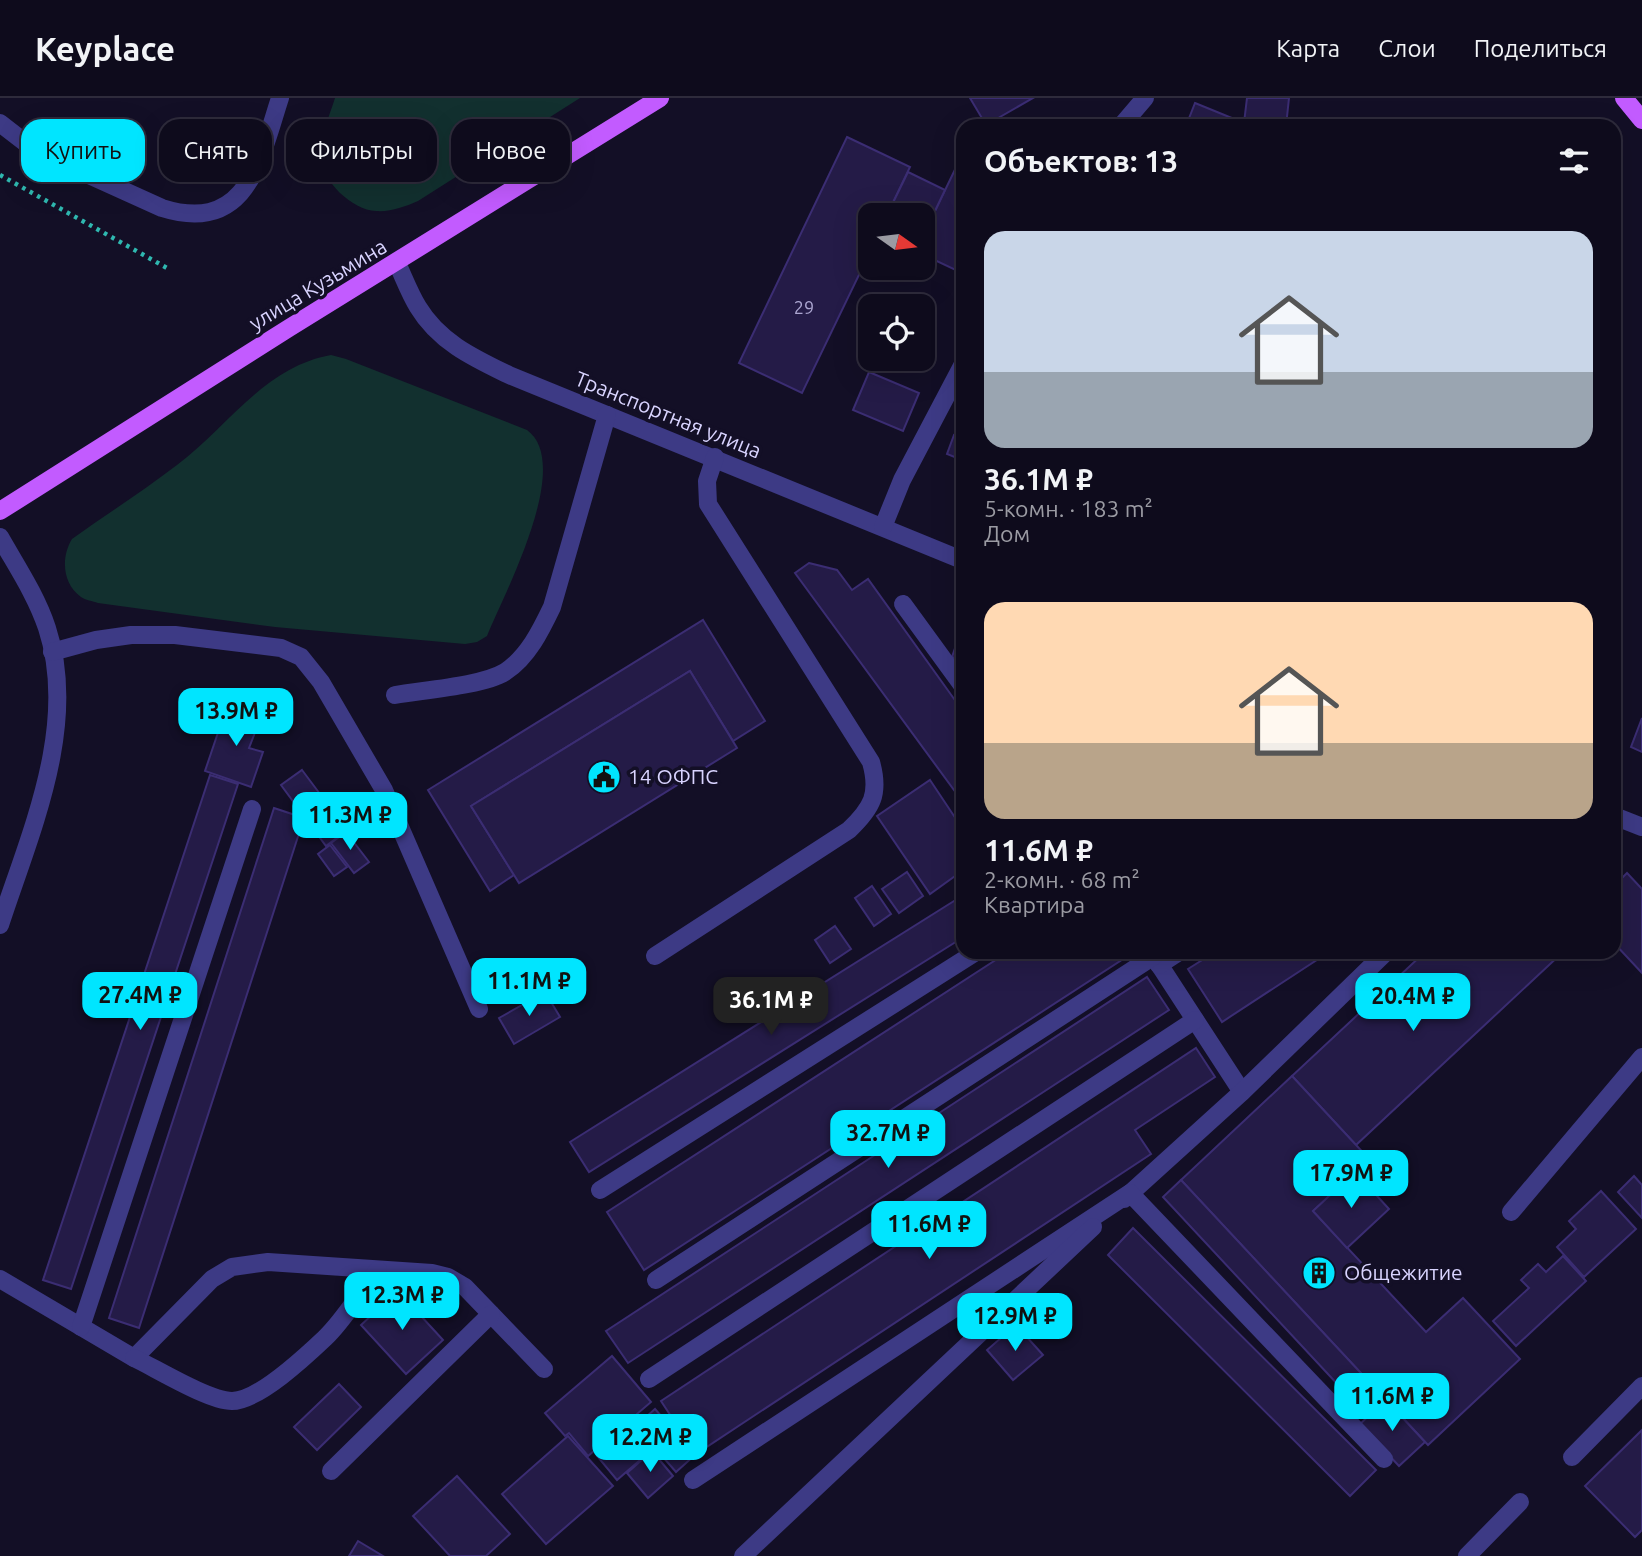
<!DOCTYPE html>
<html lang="ru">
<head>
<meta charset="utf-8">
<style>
  :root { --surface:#0e0b1c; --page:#1c1929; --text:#f1f3f6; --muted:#9b9ba3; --line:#2e2b3b; --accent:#00e5ff }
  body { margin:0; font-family:Ubuntu,sans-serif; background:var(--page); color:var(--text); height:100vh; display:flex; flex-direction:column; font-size:26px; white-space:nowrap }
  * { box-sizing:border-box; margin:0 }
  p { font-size:23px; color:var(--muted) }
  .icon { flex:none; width:38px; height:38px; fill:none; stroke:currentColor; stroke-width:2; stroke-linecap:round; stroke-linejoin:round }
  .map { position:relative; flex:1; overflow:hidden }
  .panel { position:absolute; left:956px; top:21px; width:665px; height:840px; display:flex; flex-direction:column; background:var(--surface); border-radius:21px; box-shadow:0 7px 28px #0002,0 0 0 2px var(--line) }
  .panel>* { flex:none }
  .guide { position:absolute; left:21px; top:21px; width:665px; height:63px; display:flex; gap:14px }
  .needle { width:46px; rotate:104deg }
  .fabs { position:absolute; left:858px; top:105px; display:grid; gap:14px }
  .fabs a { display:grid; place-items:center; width:77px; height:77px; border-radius:14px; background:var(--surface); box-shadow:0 7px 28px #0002,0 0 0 2px var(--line); font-size:35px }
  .price { position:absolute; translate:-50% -60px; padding:0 16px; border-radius:14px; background:var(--accent); color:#111; font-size:23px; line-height:46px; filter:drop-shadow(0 2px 4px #0008) }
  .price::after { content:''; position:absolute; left:50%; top:42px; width:21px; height:16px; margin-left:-10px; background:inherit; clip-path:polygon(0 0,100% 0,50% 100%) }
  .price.active { background:#222; color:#fff }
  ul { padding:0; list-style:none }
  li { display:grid; align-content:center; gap:14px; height:371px; padding:0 28px }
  li span { display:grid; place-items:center; height:217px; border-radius:21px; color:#555 }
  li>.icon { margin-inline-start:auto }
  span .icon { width:126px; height:126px; fill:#fffc; stroke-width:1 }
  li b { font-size:30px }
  h2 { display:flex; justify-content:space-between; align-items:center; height:84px; padding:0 28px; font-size:30px }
  .chip { padding:0 24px; border-radius:21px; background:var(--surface); box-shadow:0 7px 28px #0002,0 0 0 2px var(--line); font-size:24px; line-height:63px }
  .chip.active { background:var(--accent); color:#111 }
  header { display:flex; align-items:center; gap:42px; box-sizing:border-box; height:98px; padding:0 35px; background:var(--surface); border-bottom:2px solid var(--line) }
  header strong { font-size:33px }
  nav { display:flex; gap:38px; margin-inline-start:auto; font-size:24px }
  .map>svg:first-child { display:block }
  .green { fill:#12302f }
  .building { fill:#241b47; stroke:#3b2d73; stroke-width:2 }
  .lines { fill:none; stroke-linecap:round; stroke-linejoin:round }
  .path { stroke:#2fb8b0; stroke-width:4.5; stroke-dasharray:3.5 5; stroke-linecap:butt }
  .minor { stroke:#3d3a85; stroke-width:18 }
  .major { stroke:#c25bff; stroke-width:18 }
  .labels { text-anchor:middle; stroke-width:7; stroke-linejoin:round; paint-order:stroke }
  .number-label { font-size:18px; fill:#aca6d1 }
  .street-label { font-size:21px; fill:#d9d4ff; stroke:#130f26 }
  .poi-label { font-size:21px; fill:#d9d4ff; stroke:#130f26; text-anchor:start }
</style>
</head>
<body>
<header>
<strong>Keyplace</strong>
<nav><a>Карта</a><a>Слои</a><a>Поделиться</a></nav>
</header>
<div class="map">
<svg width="1642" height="1458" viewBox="0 0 1642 1458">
  <rect width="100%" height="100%" fill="#130f26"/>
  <g class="green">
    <path d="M335 0H580L418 103C404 109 391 114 376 113 352 112 322 83 320 59 319 40 330 17 335 0Z"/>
    <path d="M331 257 346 261 527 332C574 366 504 496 487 538L477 544 465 546 275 529 98 505C93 503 85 502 81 499 62 485 61 459 72 441 107 416 143 393 177 367 228 329 264 269 331 257Z"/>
  </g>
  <g class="building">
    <polygon points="970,0 1033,0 986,27"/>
    <polygon points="1247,0 1289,0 1286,28 1253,28 1244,25"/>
    <polygon points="1195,5 1244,25 1253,28 1186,28"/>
    <polygon points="847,39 910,69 887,117 870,117 870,154 802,295 739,265"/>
    <polygon points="962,57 962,175 922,156 922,140"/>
    <polygon points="908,74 945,92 922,140 922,117 887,117"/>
    <polygon points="869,274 919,295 903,333 853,312"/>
    <polygon points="954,337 962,340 962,362 947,356"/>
    <polygon points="809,465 837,472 852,492 868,481 962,612 962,703 795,475"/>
    <polygon points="703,522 765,623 733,643 690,573 471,708 514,777 490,793 428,692"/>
    <polygon points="962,530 962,563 952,559"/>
    <polygon points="690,573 737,650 519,785 471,708"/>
    <polygon points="227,608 261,619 249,650 263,654 251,689 205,673"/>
    <polygon points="1642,620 1642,654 1631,649"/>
    <polygon points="302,672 347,732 326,748 281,687"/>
    <polygon points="210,677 238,686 71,1191 43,1182"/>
    <polygon points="930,682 962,730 962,773 930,796 877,718"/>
    <polygon points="274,710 304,720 139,1230 109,1220"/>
    <polygon points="346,734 369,764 354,775 331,745"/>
    <polygon points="330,747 347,769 334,778 318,756"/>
    <polygon points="907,774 923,798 899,815 882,791"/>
    <polygon points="1627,775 1642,791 1642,875 1614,845 1614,788"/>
    <polygon points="872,788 891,816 874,828 855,800"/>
    <polygon points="962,798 962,840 589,1074 570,1044"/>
    <polygon points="835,828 851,851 830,865 815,842"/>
    <polygon points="1008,854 1134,854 644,1172 607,1114"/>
    <polygon points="1215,854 1329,854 1222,924 1188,871"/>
    <polygon points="1425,854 1563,854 1356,1047 1292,978"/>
    <polygon points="1147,879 1169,912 628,1265 606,1233"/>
    <polygon points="545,894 560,919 514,946 499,920"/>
    <polygon points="1196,950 1215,979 1135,1032 1151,1056 696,1356 661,1303"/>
    <polygon points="1292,978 1369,1061 1313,1113 1426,1234 1463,1200 1520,1261 1428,1347 1181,1082"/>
    <polygon points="1355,1074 1389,1111 1347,1150 1313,1113"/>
    <polygon points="1634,1078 1642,1087 1642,1120 1618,1094"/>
    <polygon points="1181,1082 1386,1302 1368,1319 1163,1099"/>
    <polygon points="1601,1093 1636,1131 1584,1179 1557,1149 1576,1131 1569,1123"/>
    <polygon points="1133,1130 1376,1372 1350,1398 1108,1157"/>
    <polygon points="1563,1158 1586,1183 1516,1248 1493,1223 1529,1190 1521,1182 1538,1166 1546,1174"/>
    <polygon points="398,1193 443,1242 406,1276 361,1227"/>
    <polygon points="1016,1227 1043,1257 1013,1282 987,1252"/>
    <polygon points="612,1258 651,1304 588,1358 569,1335 565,1338 545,1315"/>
    <polygon points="339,1286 361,1309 317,1352 294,1329"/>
    <polygon points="1386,1302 1425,1344 1399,1368 1360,1326"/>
    <polygon points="655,1311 695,1357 676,1374 636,1328"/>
    <polygon points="1642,1332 1642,1432 1635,1439 1585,1388"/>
    <polygon points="627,1333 647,1356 617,1382 597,1358"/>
    <polygon points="568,1338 613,1388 546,1446 502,1396"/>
    <polygon points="652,1353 673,1378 648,1400 627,1375"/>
    <polygon points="457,1378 510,1436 486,1458 450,1458 413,1418"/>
    <polygon points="358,1443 383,1458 349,1458"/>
  </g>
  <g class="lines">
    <polyline class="path" points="0,77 167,170"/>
    <g class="minor">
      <path d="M0 25 36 53 162 110C248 137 260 61 280 0"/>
      <polyline points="1121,28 1145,0"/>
      <path d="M397 165C404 180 410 196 418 209 439 244 474 260 509 277L962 462"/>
      <polyline points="883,429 902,382 962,268"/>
      <path d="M0 439C17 469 36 497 47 530 79 628 30 735 0 827"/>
      <polyline points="903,506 962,587"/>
      <polyline points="52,554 96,542 131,537 175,537 281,550 301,559 321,584 384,692 479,911"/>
      <path d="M395 597C423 592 482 588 505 574 528 559 541 532 552 509L607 317"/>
      <polyline points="1614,718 1642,729"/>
      <polyline points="1151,854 1242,994"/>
      <path d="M655 858 849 732C872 710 880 696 871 664L708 406 707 383 715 359"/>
      <polyline points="1159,867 1179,854"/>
      <polyline points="600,1092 976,854"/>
      <polyline points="1124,1101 1242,994 1386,854"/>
      <polyline points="1511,1114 1642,959"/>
      <polyline points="0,1181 134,1260 212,1181 232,1169 268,1164 432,1175 448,1179 465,1189 544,1271"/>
      <polyline points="656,1182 1154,858"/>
      <polyline points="81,1229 252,711"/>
      <path d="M134 1260C157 1271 209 1303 232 1303 258 1303 306 1258 325 1240 345 1221 360 1194 378 1172"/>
      <polyline points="649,1281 1195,922"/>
      <polyline points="1572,1359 1642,1288"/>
      <polyline points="331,1373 491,1216"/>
      <polyline points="693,1382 1130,1095 1384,1361"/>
      <polyline points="743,1458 1093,1129"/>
      <polyline points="1467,1458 1520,1404"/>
    </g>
    <g class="major">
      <polyline points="1624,0 1642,22"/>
      <polyline points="0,413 289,230 660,0"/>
    </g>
  </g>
  <defs>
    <symbol id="civic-disc" viewBox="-11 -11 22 22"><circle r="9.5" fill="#00e5ff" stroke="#130f26"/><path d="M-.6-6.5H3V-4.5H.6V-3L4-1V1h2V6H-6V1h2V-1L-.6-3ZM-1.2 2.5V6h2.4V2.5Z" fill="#111"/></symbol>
    <symbol id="building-disc" viewBox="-11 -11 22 22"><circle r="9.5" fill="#00e5ff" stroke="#130f26"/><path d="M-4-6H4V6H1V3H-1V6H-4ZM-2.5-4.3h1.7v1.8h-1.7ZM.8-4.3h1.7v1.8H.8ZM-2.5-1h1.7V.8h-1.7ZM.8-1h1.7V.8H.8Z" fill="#111"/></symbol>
  </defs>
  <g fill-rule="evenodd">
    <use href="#civic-disc" x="585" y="660" width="38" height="38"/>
    <use href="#building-disc" x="1300" y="1156" width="38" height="38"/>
  </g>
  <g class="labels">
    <g class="number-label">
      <text x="804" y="216">29</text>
    </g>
    <g class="street-label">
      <text transform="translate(318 187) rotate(-31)" y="7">улица Кузьмина</text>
      <text transform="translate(668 317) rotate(22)" y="7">Транспортная улица</text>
    </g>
    <g class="poi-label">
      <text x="628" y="686">14 ОФПС</text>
      <text x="1344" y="1182">Общежитие</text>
    </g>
  </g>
</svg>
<div class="fabs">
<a><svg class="needle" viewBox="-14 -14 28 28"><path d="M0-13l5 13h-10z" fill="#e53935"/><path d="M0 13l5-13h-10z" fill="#9b9ba3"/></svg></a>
<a><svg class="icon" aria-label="locate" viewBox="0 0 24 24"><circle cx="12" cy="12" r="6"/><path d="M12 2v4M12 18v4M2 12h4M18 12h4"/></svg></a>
</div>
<b class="price" style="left:236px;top:650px">13.9M ₽</b>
<b class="price" style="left:350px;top:754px">11.3M ₽</b>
<b class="price" style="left:529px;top:920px">11.1M ₽</b>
<b class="price" style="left:140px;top:934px">27.4M ₽</b>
<b class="price" style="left:1413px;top:935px">20.4M ₽</b>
<b class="price active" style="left:771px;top:939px">36.1M ₽</b>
<b class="price" style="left:888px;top:1072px">32.7M ₽</b>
<b class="price" style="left:1351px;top:1112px">17.9M ₽</b>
<b class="price" style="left:929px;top:1163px">11.6M ₽</b>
<b class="price" style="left:402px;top:1234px">12.3M ₽</b>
<b class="price" style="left:1015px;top:1255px">12.9M ₽</b>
<b class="price" style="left:1392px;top:1335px">11.6M ₽</b>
<b class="price" style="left:650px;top:1376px">12.2M ₽</b>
<div class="guide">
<a class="chip active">Купить</a>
<a class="chip">Снять</a>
<a class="chip">Фильтры</a>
<a class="chip">Новое</a>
</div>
<section class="panel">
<h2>Объектов: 13<svg class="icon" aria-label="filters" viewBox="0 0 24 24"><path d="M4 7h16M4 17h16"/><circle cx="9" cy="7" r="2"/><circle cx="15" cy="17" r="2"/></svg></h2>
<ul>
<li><span style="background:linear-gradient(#c9d6e8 65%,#9aa5b1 0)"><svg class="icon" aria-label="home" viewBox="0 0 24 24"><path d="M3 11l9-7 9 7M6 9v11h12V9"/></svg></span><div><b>36.1M ₽</b><p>5-комн. · 183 m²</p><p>Дом</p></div></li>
<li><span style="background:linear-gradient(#ffd9b3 65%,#b9a48a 0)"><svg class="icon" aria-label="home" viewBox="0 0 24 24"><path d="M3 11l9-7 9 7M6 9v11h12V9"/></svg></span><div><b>11.6M ₽</b><p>2-комн. · 68 m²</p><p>Квартира</p></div></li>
</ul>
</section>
</div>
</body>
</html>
